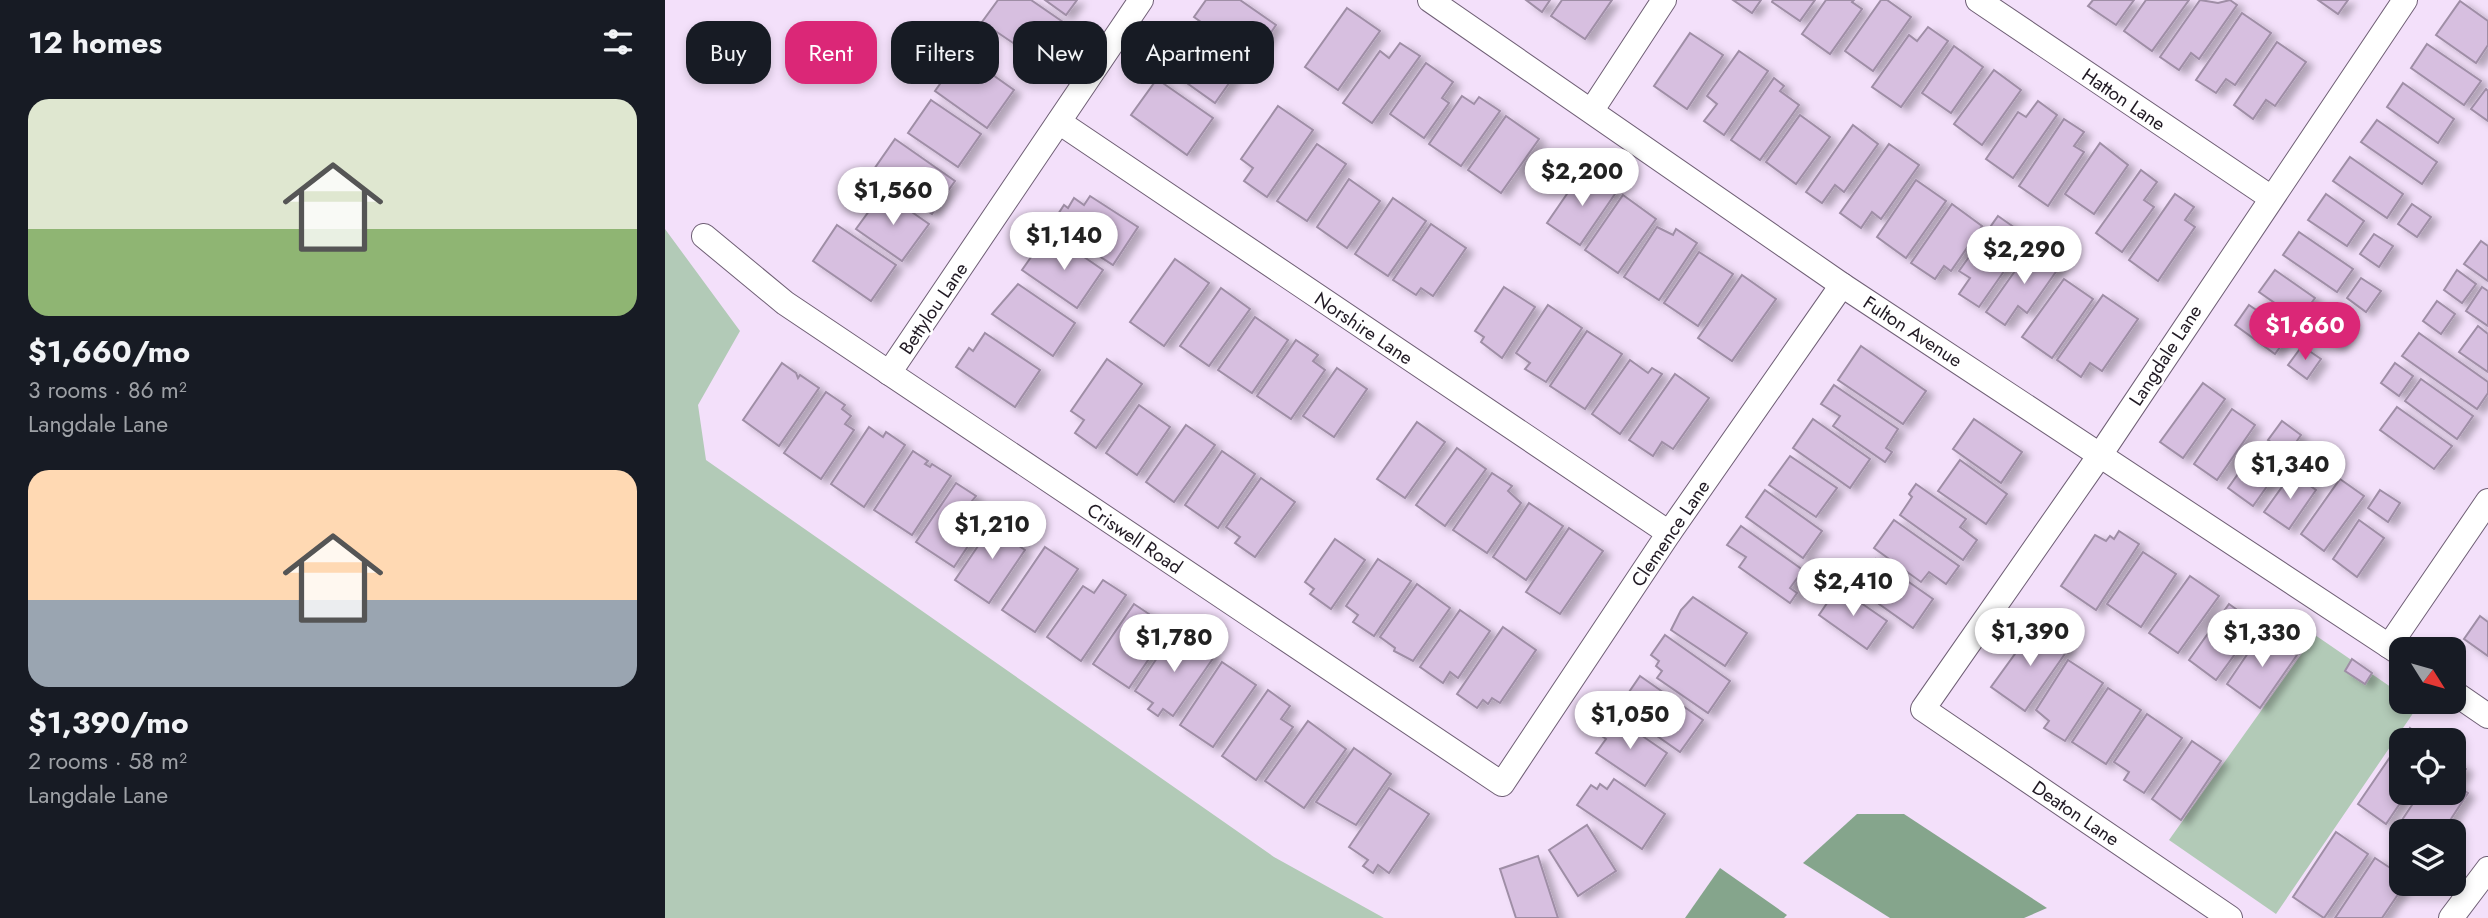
<!DOCTYPE html>
<html lang="en">
<head>
<meta charset="utf-8">
<style>
  :root { --surface:#171b24; --page:#242831; --text:#f1f3f6; --muted:#9ea1a6; --accent:#db2777 }
  body { margin:0; font-family:Jost,sans-serif; background:var(--page); color:var(--text); height:100vh; display:flex; flex-direction:column; font-size:26px; white-space:nowrap }
  * { box-sizing:border-box; margin:0 }
  p { font-size:23px; color:var(--muted) }
  .icon { flex:none; width:38px; height:38px; fill:none; stroke:currentColor; stroke-width:2; stroke-linecap:round; stroke-linejoin:round }
  .map { position:relative; flex:1; overflow:hidden }
  .panel { display:flex; flex-direction:column; background:var(--surface); width:665px }
  .panel>* { flex:none }
  .guide { position:absolute; left:21px; top:21px; width:665px; height:63px; display:flex; gap:14px }
  .needle { width:46px; rotate:127deg }
  .fabs { position:absolute; left:1724px; top:637px; display:grid; gap:14px }
  .fabs a { display:grid; place-items:center; width:77px; height:77px; border-radius:14px; background:var(--surface); box-shadow:0 4px 10px #0003; font-size:35px }
  .price { position:absolute; translate:-50% -60px; padding:0 16px; border-radius:24px; background:#fff; color:#222; font-size:23px; line-height:46px; filter:drop-shadow(0 2px 4px #0008) }
  .price::after { content:''; position:absolute; left:50%; top:42px; width:21px; height:16px; margin-left:-10px; background:inherit; clip-path:polygon(0 0,100% 0,50% 100%) }
  .price.selected { background:var(--accent); color:#fff }
  ul { padding:0; list-style:none }
  li { display:grid; align-content:center; gap:14px; height:371px; padding:0 28px }
  li span { display:grid; place-items:center; height:217px; border-radius:21px; color:#555 }
  li>.icon { margin-inline-start:auto }
  span .icon { width:126px; height:126px; fill:#fffc; stroke-width:1 }
  li b { font-size:30px }
  h2 { display:flex; justify-content:space-between; align-items:center; height:84px; padding:0 28px; font-size:30px }
  .tag { padding:0 24px; border-radius:21px; background:var(--surface); box-shadow:0 4px 10px #0003; font-size:24px; line-height:63px }
  .tag.selected { background:var(--accent); color:#fff }
  main { display:flex; flex:1; min-height:0 }
  .map>svg:first-child { display:block }
  .green { fill:#b2cab7 }
  .water { fill:#85a58c }
  .building { fill:#d7bfe0; stroke:#9f8ea6; stroke-width:2; filter:url(#shadow) }
  .lines { fill:none; stroke-linecap:round; stroke-linejoin:round }
  .street-casing { stroke:#6f5f75; stroke-width:26 }
  .street { stroke:#fff; stroke-width:24 }
  .labels { text-anchor:middle; stroke-width:5; stroke-linejoin:round; paint-order:stroke }
  .street-label { font-size:19px; fill:#201923; stroke:#fff }
</style>
</head>
<body>
<main>
<section class="panel">
<h2>12 homes<svg class="icon" aria-label="filters" viewBox="0 0 24 24"><path d="M4 7h16M4 17h16"/><circle cx="9" cy="7" r="2"/><circle cx="15" cy="17" r="2"/></svg></h2>
<ul>
<li><span style="background:linear-gradient(#dfe7d0 60%,#8fb573 0)"><svg class="icon" aria-label="home" viewBox="0 0 24 24"><path d="M3 11l9-7 9 7M6 9v11h12V9"/></svg></span><div><b>$1,660/mo</b><p>3 rooms · 86 m²</p><p>Langdale Lane</p></div></li>
<li><span style="background:linear-gradient(#ffd9b3 60%,#9aa5b1 0)"><svg class="icon" aria-label="home" viewBox="0 0 24 24"><path d="M3 11l9-7 9 7M6 9v11h12V9"/></svg></span><div><b>$1,390/mo</b><p>2 rooms · 58 m²</p><p>Langdale Lane</p></div></li>
</ul>
</section>
<div class="map">
<svg width="1823" height="918" viewBox="0 0 1823 918">
  <defs>
    <filter id="shadow"><feDropShadow dx="7" dy="4.5" stdDeviation="3.5" flood-color="#0004"/></filter>
  </defs>
  <rect width="100%" height="100%" fill="#f3e0fa"/>
  <g class="green">
    <polygon points="0,229 75,331 33,405 41,460 609,857 719,918 0,918"/>
    <polygon points="1650,635 1736,694 1736,702 1747,702 1753,706 1611,914 1504,840"/>
  </g>
  <g class="water">
    <polygon points="1192,814 1239,814 1382,908 1359,918 1225,918 1138,863"/>
    <polygon points="1055,868 1122,915 1119,918 1020,918"/>
  </g>
  <g class="building">
    <polygon points="333,0 366,0 398,22 384,43 371,35 360,51 317,22"/>
    <polygon points="380,0 412,0 401,15"/>
    <polygon points="541,0 575,0 611,25 588,59 529,17"/>
    <polygon points="861,0 885,0 877,12"/>
    <polygon points="897,0 947,0 920,39 886,16"/>
    <polygon points="1068,0 1096,0 1087,13"/>
    <polygon points="1108,0 1150,0 1135,21 1107,2"/>
    <polygon points="1161,0 1189,0 1187,2 1197,9 1165,54 1137,34"/>
    <polygon points="1216,0 1222,0 1246,17 1208,71 1180,51"/>
    <polygon points="1428,0 1469,0 1451,25 1423,6"/>
    <polygon points="1481,0 1524,0 1487,51 1459,31"/>
    <polygon points="1535,0 1553,3 1565,0 1572,5 1534,59 1526,53 1514,70 1495,57"/>
    <polygon points="1653,0 1683,0 1673,14"/>
    <polygon points="1795,1 1823,21 1823,45 1811,63 1771,35"/>
    <polygon points="682,8 715,31 673,90 640,67"/>
    <polygon points="1577,13 1606,33 1570,85 1561,79 1551,93 1531,80"/>
    <polygon points="1263,27 1283,41 1236,107 1207,87 1244,35 1252,41"/>
    <polygon points="522,33 574,69 550,103 498,66"/>
    <polygon points="1025,33 1058,55 1022,109 989,86"/>
    <polygon points="1612,42 1641,62 1610,106 1601,100 1588,119 1569,105"/>
    <polygon points="735,43 755,56 707,123 678,103 715,51 724,58"/>
    <polygon points="1762,44 1816,81 1799,105 1746,68"/>
    <polygon points="1289,46 1318,67 1286,113 1257,93"/>
    <polygon points="1074,51 1103,71 1059,135 1039,121 1052,104 1042,96"/>
    <polygon points="297,53 349,90 322,128 270,91"/>
    <polygon points="761,63 788,82 777,98 784,103 759,138 725,114"/>
    <polygon points="1329,70 1356,90 1317,145 1289,124"/>
    <polygon points="1109,78 1119,86 1115,91 1134,105 1095,160 1066,140"/>
    <polygon points="492,79 548,118 522,155 466,115"/>
    <polygon points="1738,83 1789,119 1773,143 1722,107"/>
    <polygon points="1821,89 1823,91 1823,121 1806,109"/>
    <polygon points="797,96 809,104 814,97 835,111 796,166 764,144"/>
    <polygon points="266,100 316,134 293,167 243,133"/>
    <polygon points="1373,101 1392,115 1348,178 1321,159 1353,112 1361,117"/>
    <polygon points="613,106 648,130 602,197 579,181 588,168 576,159"/>
    <polygon points="1135,115 1165,137 1131,184 1101,162"/>
    <polygon points="841,116 874,139 836,193 803,170"/>
    <polygon points="1399,119 1419,132 1409,146 1419,152 1383,206 1354,186"/>
    <polygon points="1712,120 1772,162 1757,184 1696,142"/>
    <polygon points="1188,125 1213,144 1179,192 1170,185 1157,203 1141,192"/>
    <polygon points="230,139 290,181 267,214 207,172"/>
    <polygon points="1435,143 1463,165 1429,214 1400,194"/>
    <polygon points="652,144 681,164 642,221 612,201"/>
    <polygon points="1224,144 1254,165 1216,219 1207,212 1196,228 1175,213"/>
    <polygon points="1685,157 1738,194 1722,218 1668,181"/>
    <polygon points="1476,170 1492,182 1479,200 1489,207 1457,252 1431,233"/>
    <polygon points="915,175 929,183 933,178 952,191 915,245 882,223"/>
    <polygon points="684,179 715,201 682,248 652,227"/>
    <polygon points="1251,180 1281,201 1241,258 1212,237"/>
    <polygon points="218,192 264,224 237,261 191,229"/>
    <polygon points="1510,194 1529,207 1520,220 1530,227 1493,281 1464,260"/>
    <polygon points="1661,194 1699,221 1682,246 1643,220"/>
    <polygon points="958,195 991,219 953,273 920,250"/>
    <polygon points="425,196 473,227 448,265 386,225 399,205 403,208 409,198 419,205"/>
    <polygon points="728,198 761,221 723,276 690,254"/>
    <polygon points="1287,204 1317,226 1286,271 1279,266 1270,279 1246,263"/>
    <polygon points="1747,204 1766,217 1752,237 1733,224"/>
    <polygon points="1333,216 1363,237 1314,307 1294,294 1305,278 1294,271"/>
    <polygon points="766,224 801,248 768,296 756,288 751,295 728,280"/>
    <polygon points="172,225 231,265 206,301 148,261"/>
    <polygon points="992,227 1008,235 1011,229 1032,243 994,300 959,277"/>
    <polygon points="1634,232 1688,269 1672,292 1618,255"/>
    <polygon points="1709,234 1728,246 1714,267 1695,254"/>
    <polygon points="390,237 438,270 412,308 357,270 371,250 378,254"/>
    <polygon points="1816,241 1823,246 1823,281 1799,264"/>
    <polygon points="1367,247 1395,266 1362,313 1353,306 1340,325 1321,312"/>
    <polygon points="1034,252 1068,274 1033,326 999,303"/>
    <polygon points="510,259 544,283 499,346 465,322"/>
    <polygon points="1610,270 1650,298 1634,320 1594,292"/>
    <polygon points="1792,270 1811,284 1797,303 1779,290"/>
    <polygon points="1077,275 1111,299 1067,361 1033,338"/>
    <polygon points="1696,278 1716,291 1701,312 1682,298"/>
    <polygon points="1399,279 1428,299 1387,358 1357,337"/>
    <polygon points="353,284 410,323 388,356 327,314"/>
    <polygon points="839,287 870,307 837,358 816,342 819,337 810,331"/>
    <polygon points="1817,287 1823,291 1823,326 1801,311"/>
    <polygon points="556,288 585,309 544,366 515,346"/>
    <polygon points="1438,295 1473,319 1437,371 1425,363 1416,377 1392,360"/>
    <polygon points="1772,301 1790,314 1776,334 1758,321"/>
    <polygon points="883,305 917,328 881,382 860,369 865,363 851,353"/>
    <polygon points="1584,305 1625,333 1610,354 1570,325"/>
    <polygon points="1667,311 1687,325 1673,346 1652,332"/>
    <polygon points="590,317 623,340 587,393 553,370"/>
    <polygon points="1813,326 1823,334 1823,372 1794,352"/>
    <polygon points="922,331 957,354 920,409 885,386"/>
    <polygon points="320,333 375,370 350,407 291,367 304,348 308,351"/>
    <polygon points="1754,333 1823,382 1823,393 1812,409 1737,356"/>
    <polygon points="631,340 653,355 648,361 660,370 626,419 592,396"/>
    <polygon points="1196,346 1261,391 1238,424 1173,380"/>
    <polygon points="1637,346 1656,359 1642,379 1623,365"/>
    <polygon points="442,359 477,384 431,448 410,433 419,420 406,411"/>
    <polygon points="965,360 983,373 987,368 997,374 955,434 927,414"/>
    <polygon points="117,363 131,373 133,378 135,375 154,388 114,446 78,420"/>
    <polygon points="1730,363 1748,376 1734,396 1716,383"/>
    <polygon points="672,368 702,389 669,437 638,416"/>
    <polygon points="1010,374 1044,398 1008,449 997,442 988,456 964,440"/>
    <polygon points="1756,379 1808,416 1792,439 1740,401"/>
    <polygon points="1538,383 1560,399 1518,458 1495,442"/>
    <polygon points="1169,385 1233,429 1221,448 1227,452 1220,462 1168,426 1175,416 1156,404"/>
    <polygon points="161,392 180,405 177,409 186,416 180,424 189,430 156,479 119,453"/>
    <polygon points="474,405 505,427 472,475 441,453"/>
    <polygon points="1732,407 1787,446 1769,469 1715,430"/>
    <polygon points="1567,409 1590,425 1552,480 1529,464"/>
    <polygon points="1148,419 1205,459 1185,488 1128,448"/>
    <polygon points="1309,419 1357,452 1336,483 1288,449"/>
    <polygon points="1617,421 1636,435 1623,454 1603,440"/>
    <polygon points="752,422 780,442 740,498 712,479"/>
    <polygon points="521,425 550,445 509,502 481,482"/>
    <polygon points="204,427 218,437 221,432 240,445 199,507 166,484"/>
    <polygon points="1652,445 1672,459 1659,477 1639,464"/>
    <polygon points="792,448 821,469 780,526 751,505"/>
    <polygon points="1590,450 1615,468 1588,506 1563,488"/>
    <polygon points="248,451 263,461 260,464 265,467 267,464 286,476 247,535 209,510"/>
    <polygon points="557,451 590,474 553,528 520,505"/>
    <polygon points="1125,456 1172,488 1151,517 1104,485"/>
    <polygon points="1295,460 1342,494 1321,524 1273,491"/>
    <polygon points="827,473 847,486 843,491 856,503 822,553 788,530"/>
    <polygon points="1627,473 1651,490 1624,529 1599,512"/>
    <polygon points="596,478 630,502 590,557 570,543 575,537 561,527"/>
    <polygon points="1675,479 1699,496 1659,551 1636,534"/>
    <polygon points="291,483 311,496 307,501 325,513 289,567 251,542"/>
    <polygon points="1251,484 1301,519 1295,527 1312,540 1298,560 1235,515 1247,497 1244,494"/>
    <polygon points="1100,490 1157,531 1138,558 1081,517"/>
    <polygon points="1715,490 1735,503 1723,522 1703,508"/>
    <polygon points="864,503 898,526 861,580 828,557"/>
    <polygon points="334,515 355,530 347,541 360,550 324,603 290,580"/>
    <polygon points="1229,520 1294,566 1281,584 1264,572 1256,582 1209,548"/>
    <polygon points="1694,520 1719,538 1692,577 1668,559"/>
    <polygon points="1076,526 1138,570 1125,588 1132,593 1125,603 1074,567 1081,557 1062,545"/>
    <polygon points="904,528 938,551 895,614 861,592"/>
    <polygon points="1454,531 1474,544 1431,610 1396,586 1430,535 1441,541 1445,536 1449,539"/>
    <polygon points="670,539 700,560 666,609 645,594 649,589 640,582"/>
    <polygon points="380,547 413,569 370,632 337,610"/>
    <polygon points="1478,552 1511,574 1476,627 1442,604"/>
    <polygon points="713,559 746,581 709,636 688,622 693,615 681,606"/>
    <polygon points="1211,559 1268,599 1248,628 1197,592 1209,574 1204,570"/>
    <polygon points="1525,576 1554,596 1513,653 1484,633"/>
    <polygon points="438,580 461,595 416,661 382,637 418,586 429,593"/>
    <polygon points="752,584 785,608 748,661 729,651 730,648 715,637"/>
    <polygon points="1173,587 1222,621 1202,649 1154,615"/>
    <polygon points="1028,597 1082,633 1060,666 1006,630 1016,610"/>
    <polygon points="469,604 505,628 464,688 428,664"/>
    <polygon points="1564,604 1592,624 1551,680 1524,660"/>
    <polygon points="795,610 825,631 793,678 785,672 778,683 755,667"/>
    <polygon points="1815,616 1823,622 1823,656 1799,639"/>
    <polygon points="1371,625 1404,648 1360,711 1326,687"/>
    <polygon points="838,627 871,650 835,703 827,698 823,704 818,700 812,708 792,694"/>
    <polygon points="510,631 521,638 523,635 549,657 508,716 498,709 493,716 483,709 488,703 470,691"/>
    <polygon points="1598,631 1632,655 1595,708 1562,684"/>
    <polygon points="1000,635 1065,681 1043,713 992,678 997,671 991,666 994,661 986,655"/>
    <polygon points="1687,659 1707,673 1700,684 1680,671"/>
    <polygon points="1403,660 1438,683 1400,741 1379,728 1384,721 1371,710"/>
    <polygon points="557,662 591,685 548,747 515,725"/>
    <polygon points="975,676 1038,720 1015,752 952,708 959,697 964,700 966,698 962,695"/>
    <polygon points="1443,688 1476,710 1441,764 1407,742"/>
    <polygon points="603,690 625,706 616,719 628,727 591,780 557,756"/>
    <polygon points="1482,714 1517,738 1479,793 1459,780 1464,772 1449,762"/>
    <polygon points="947,715 1002,753 980,786 931,753 941,739 934,734"/>
    <polygon points="643,721 681,749 639,808 600,781"/>
    <polygon points="1745,728 1762,740 1737,740"/>
    <polygon points="1527,741 1556,761 1516,820 1487,799"/>
    <polygon points="1736,741 1736,793 1742,793 1721,824 1693,804"/>
    <polygon points="689,748 726,774 691,825 651,802"/>
    <polygon points="1788,761 1801,769 1791,785 1803,793 1778,831 1748,831 1735,823 1755,793 1788,793"/>
    <polygon points="949,779 1000,814 977,849 912,805 926,785 932,789 935,784 942,789"/>
    <polygon points="724,788 764,814 724,873 713,865 708,873 698,866 703,860 684,847"/>
    <polygon points="922,825 951,871 913,896 884,850"/>
    <polygon points="1671,832 1703,854 1659,918 1628,897"/>
    <polygon points="873,856 893,918 851,918 835,869"/>
    <polygon points="1710,858 1736,875 1736,884 1740,884 1717,918 1670,918"/>
  </g>
  <g class="lines">
    <defs>
      <g id="street">
        <polyline points="765,0 1177,285 1736,654"/>
        <polyline points="1313,0 1605,197"/>
        <polyline points="927,110 999,0"/>
        <polyline points="394,122 1004,533"/>
        <polyline points="39,236 120,303 837,784 1004,533 1177,285"/>
        <polyline points="224,373 476,0"/>
        <polyline points="1724,646 1823,501"/>
        <polyline points="1788,692 1823,716"/>
        <polyline points="1565,918 1258,709 1435,455 1740,0"/>
        <polyline points="1786,918 1823,869"/>
      </g>
    </defs>
    <use href="#street" class="street-casing"/>
    <use href="#street" class="street"/>
  </g>
  <g class="labels">
    <g class="street-label">
      <text transform="translate(1459 99) rotate(34)" y="7">Hatton Lane</text>
      <text transform="translate(268 308) rotate(-56)" y="7">Bettylou Lane</text>
      <text transform="translate(699 328) rotate(34)" y="7">Norshire Lane</text>
      <text transform="translate(1248 331) rotate(33)" y="7">Fulton Avenue</text>
      <text transform="translate(1500 355) rotate(-57)" y="7">Langdale Lane</text>
      <text transform="translate(1005 533) rotate(-56)" y="7">Clemence Lane</text>
      <text transform="translate(470 538) rotate(34)" y="7">Criswell Road</text>
      <text transform="translate(1411 813) rotate(34)" y="7">Deaton Lane</text>
    </g>
  </g>
</svg>
<div class="fabs">
<a><svg class="needle" viewBox="-14 -14 28 28"><path d="M0-13l5 13h-10z" fill="#e53935"/><path d="M0 13l5-13h-10z" fill="#9ea1a6"/></svg></a>
<a><svg class="icon" aria-label="locate" viewBox="0 0 24 24"><circle cx="12" cy="12" r="6"/><path d="M12 2v4M12 18v4M2 12h4M18 12h4"/></svg></a>
<a><svg class="icon" aria-label="layers" viewBox="0 0 24 24"><path d="M12 4l9 5-9 5-9-5zM3 14l9 5 9-5"/></svg></a>
</div>
<b class="price" style="left:917px;top:208px">$2,200</b>
<b class="price" style="left:228px;top:227px">$1,560</b>
<b class="price" style="left:399px;top:272px">$1,140</b>
<b class="price" style="left:1359px;top:286px">$2,290</b>
<b class="price selected" style="left:1640px;top:362px">$1,660</b>
<b class="price" style="left:1625px;top:501px">$1,340</b>
<b class="price" style="left:327px;top:561px">$1,210</b>
<b class="price" style="left:1188px;top:618px">$2,410</b>
<b class="price" style="left:1365px;top:668px">$1,390</b>
<b class="price" style="left:1597px;top:669px">$1,330</b>
<b class="price" style="left:509px;top:674px">$1,780</b>
<b class="price" style="left:965px;top:751px">$1,050</b>
<div class="guide">
<a class="tag">Buy</a>
<a class="tag selected">Rent</a>
<a class="tag">Filters</a>
<a class="tag">New</a>
<a class="tag">Apartment</a>
</div>
</div>
</main>
</body>
</html>
